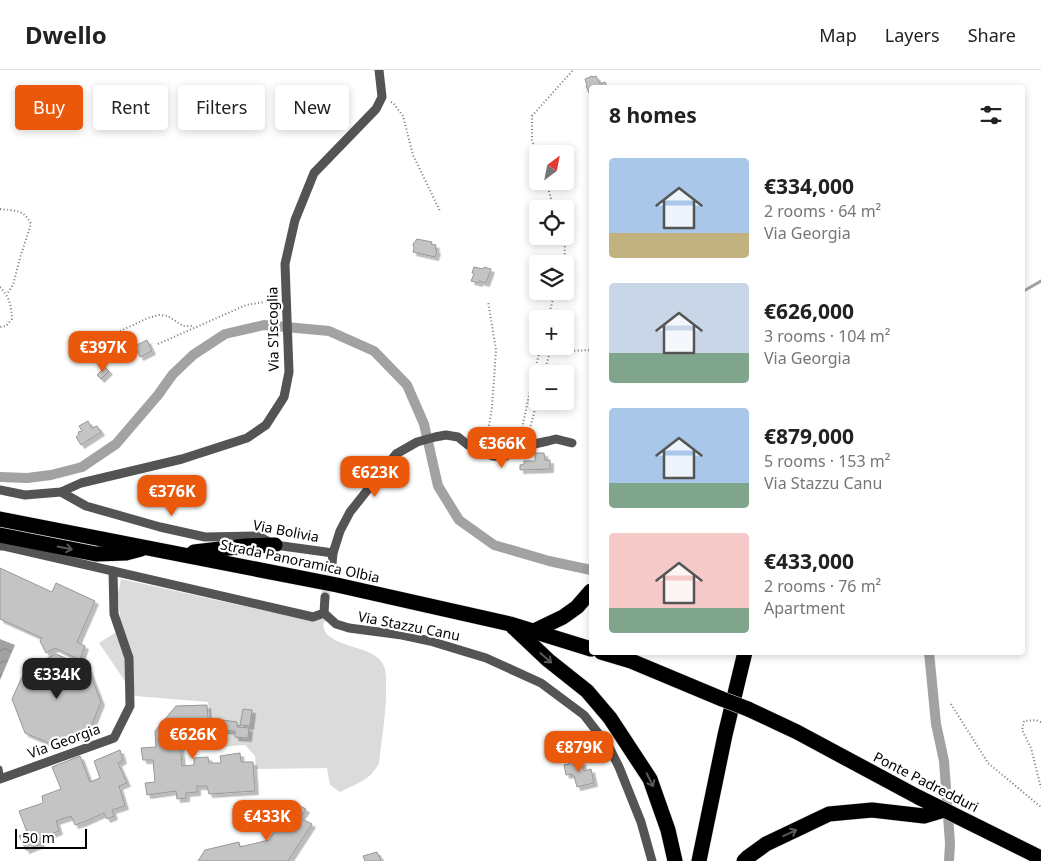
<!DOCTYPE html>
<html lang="en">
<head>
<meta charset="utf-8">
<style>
  :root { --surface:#fff; --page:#f2f2f2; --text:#222; --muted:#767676; --line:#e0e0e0; --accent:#ea580c }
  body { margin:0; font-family:"Noto Sans",sans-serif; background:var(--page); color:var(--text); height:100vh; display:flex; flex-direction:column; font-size:19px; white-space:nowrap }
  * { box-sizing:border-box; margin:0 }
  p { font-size:16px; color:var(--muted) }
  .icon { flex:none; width:28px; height:28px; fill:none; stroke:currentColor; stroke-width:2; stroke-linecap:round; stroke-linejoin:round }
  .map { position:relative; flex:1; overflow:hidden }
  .sheet { position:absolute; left:589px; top:15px; width:436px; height:570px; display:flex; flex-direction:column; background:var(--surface); border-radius:5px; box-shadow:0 2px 8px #0003 }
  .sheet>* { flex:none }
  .guide { position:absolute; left:15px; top:15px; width:475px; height:45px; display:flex; gap:10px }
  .needle { width:32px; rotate:32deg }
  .fabs { position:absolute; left:529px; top:75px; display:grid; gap:10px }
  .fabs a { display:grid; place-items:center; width:45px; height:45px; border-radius:5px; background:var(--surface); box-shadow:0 2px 8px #0003; font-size:25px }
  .scale { position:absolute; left:15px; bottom:12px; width:72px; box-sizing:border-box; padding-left:5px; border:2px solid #000; border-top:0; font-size:14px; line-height:18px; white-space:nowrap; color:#000; -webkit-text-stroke:4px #fff; paint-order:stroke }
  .price { position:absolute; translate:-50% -42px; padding:0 11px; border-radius:10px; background:var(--accent); color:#fff; font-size:16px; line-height:32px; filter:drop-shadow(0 1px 2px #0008) }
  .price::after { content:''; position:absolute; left:50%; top:30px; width:15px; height:11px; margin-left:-8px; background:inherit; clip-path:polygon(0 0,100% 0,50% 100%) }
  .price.current { background:#222; color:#fff }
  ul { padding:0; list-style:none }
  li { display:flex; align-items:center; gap:15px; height:125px; padding:0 20px }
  li span { display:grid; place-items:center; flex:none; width:140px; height:100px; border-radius:5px; color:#555 }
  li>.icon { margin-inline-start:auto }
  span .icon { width:60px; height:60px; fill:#fffc; stroke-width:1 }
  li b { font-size:21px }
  h2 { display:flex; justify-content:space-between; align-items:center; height:60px; padding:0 20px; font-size:21px }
  .tag { padding:0 18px; border-radius:5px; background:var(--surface); box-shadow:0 2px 8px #0003; font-size:18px; line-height:45px }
  .tag.current { background:var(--accent); color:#fff }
  header { display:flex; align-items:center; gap:30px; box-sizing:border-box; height:70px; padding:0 25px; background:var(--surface); border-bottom:1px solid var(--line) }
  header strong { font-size:24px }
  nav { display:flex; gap:28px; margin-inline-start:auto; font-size:18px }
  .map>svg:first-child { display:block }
  .green { fill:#dbdbdb }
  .water { fill:url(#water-waves) }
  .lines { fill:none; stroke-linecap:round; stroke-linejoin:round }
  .stream { stroke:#a2a2a2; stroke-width:3 }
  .canal { stroke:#a2a2a2; stroke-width:10 }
  .building { fill:#c4c4c4; stroke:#989898; filter:url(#shadow) }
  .street-tunnel { stroke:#d9d9d9; stroke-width:9; stroke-dasharray:9 4.5; stroke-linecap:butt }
  .highway-casing { stroke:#dbdbdb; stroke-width:16 }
  .path { stroke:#767676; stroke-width:2; stroke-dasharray:1 2.5; stroke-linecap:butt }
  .lane { stroke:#545454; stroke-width:4.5 }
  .street { stroke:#545454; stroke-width:9 }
  .highway { stroke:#000; stroke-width:15 }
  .highway-bridge-casing { stroke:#dbdbdb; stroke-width:16; stroke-linecap:butt }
  .highway-bridge { stroke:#000; stroke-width:15 }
  .oneway { stroke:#595959 }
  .labels { text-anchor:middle; stroke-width:4.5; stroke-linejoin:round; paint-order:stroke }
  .street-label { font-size:14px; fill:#000; stroke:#fff }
</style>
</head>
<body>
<header>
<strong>Dwello</strong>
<nav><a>Map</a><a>Layers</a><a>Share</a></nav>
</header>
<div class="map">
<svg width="1041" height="791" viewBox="0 0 1041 791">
  <defs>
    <pattern id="water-waves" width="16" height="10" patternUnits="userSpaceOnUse" patternTransform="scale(1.25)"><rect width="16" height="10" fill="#a2a2a2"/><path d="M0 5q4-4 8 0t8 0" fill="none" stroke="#8a8a8a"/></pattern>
    <filter id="shadow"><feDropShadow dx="3.5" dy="3.5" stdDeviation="0" flood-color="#0004"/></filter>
  </defs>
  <rect width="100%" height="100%" fill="#fff"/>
  <path class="green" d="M121 509 248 537 272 542 319 544 328 551 324 552C318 576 369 575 380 590 382 592 385 597 385 600 386 604 386 608 386 612 387 639 382 666 379 693 371 710 356 714 340 722L330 715 327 698 256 699 255 686 245 675 219 677 212 664 208 632 135 626 99 573 121 559 118 523Z"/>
  <polygon class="water" points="0,569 15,575 0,610"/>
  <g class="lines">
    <polyline class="stream" points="1022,222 1041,211"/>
    <g class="canal">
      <polyline points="0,407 27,408 51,405 82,397 116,374 158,325 173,304 193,285 225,264 264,255 329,261 374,281 407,315 424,354 438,416 459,450 494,475 549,491 591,500"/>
      <polyline points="929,582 936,654 944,691 950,773 949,791"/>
    </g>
  </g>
  <g class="building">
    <polygon points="592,6 592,7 596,6 600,14 605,12 608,18 591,18 591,22 589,23 586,16 587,16 585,9"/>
    <polygon points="417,169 432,172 431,174 436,175 435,179 437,180 435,187 413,182 414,178 413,174"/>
    <polygon points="474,197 483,199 484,197 491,199 486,213 479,211 479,213 471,211 474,204 472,203"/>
    <polygon points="147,270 152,281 140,287 135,276"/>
    <polygon points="105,297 109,301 101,309 97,305"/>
    <polygon points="88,351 92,358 97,356 101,362 81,375 76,367 79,364 78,362 82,361 79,356"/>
    <polygon points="535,383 544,383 545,390 550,390 550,399 520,400 520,395 524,394 524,391 535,391"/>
    <polygon points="0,498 52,522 56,513 95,531 77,572 85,576 80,590 55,578 46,583 40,571 42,568 0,549"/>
    <polygon points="56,584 88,598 101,632 89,662 56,676 25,663 12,629 26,598"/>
    <polygon points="207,635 209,661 188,661 180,671 182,696 194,695 194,688 208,687 209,693 221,693 220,686 240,683 241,692 253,692 255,721 209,724 207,716 197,716 197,722 186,723 186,728 177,729 176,721 147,725 145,713 155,712 153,690 143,690 141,678 156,677 155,661 176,636"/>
    <polygon points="243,639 252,640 250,656 240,655"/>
    <polygon points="222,650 237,652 237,657 249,658 248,668 235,667 235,661 221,660"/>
    <polygon points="120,680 123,690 118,693 127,713 119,716 125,736 112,740 114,746 107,749 104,743 84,752 75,755 71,746 56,751 59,761 39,769 41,774 26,780 19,766 27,762 19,741 43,733 42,726 61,719 52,697 80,686 90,712 100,708 94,691"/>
    <polygon points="578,689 579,692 582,691 584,701 591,699 594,713 577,717 574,706 572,706 572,704 566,705 564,695 569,694 568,691"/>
    <polygon points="292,732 306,739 300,748 312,754 288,791 198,791 205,780 239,772 240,777 269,770"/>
    <polygon points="377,782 378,785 379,785 381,791 365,791 363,786"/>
  </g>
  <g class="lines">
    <polyline class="street-tunnel" points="325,527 332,494"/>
    <defs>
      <g id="highway">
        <polyline points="0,449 337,515 510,554 591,579"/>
        <polyline points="0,465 96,484 126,483 141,479"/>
        <polyline points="194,482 246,476 275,475"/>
        <polyline points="513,557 548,590 587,621 610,648 650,709 668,760 675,791"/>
        <polyline points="534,561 563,547 577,537 591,521"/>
        <polyline points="601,582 631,591 722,629"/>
        <polyline points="748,639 797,662 918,727 1041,788"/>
        <polyline points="699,791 725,665 745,582"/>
        <polyline points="744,791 748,787 766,774 829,744 872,740 924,746 944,740"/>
      </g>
    </defs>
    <use href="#highway" class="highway-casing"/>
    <g class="path">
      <polyline points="391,32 394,34 403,46 413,85 440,141"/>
      <polyline points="538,87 532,70 532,46 573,0"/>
      <polyline points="546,111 554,139"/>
      <path d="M0 139C15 141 24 139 31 154L20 188 13 215 7 224"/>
      <polyline points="563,166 565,173 564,194"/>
      <path d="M0 217C10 228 11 235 12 249L6 256 0 257"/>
      <polyline points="548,249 555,221"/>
      <polyline points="120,261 148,248 159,245 168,246 183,256 194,256"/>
      <polyline points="158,274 246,235 277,230"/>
      <polyline points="544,304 549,285 556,277 571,281 591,280"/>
      <polyline points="528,366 538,328"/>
      <polyline points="520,368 531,316 541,276"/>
      <polyline points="486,373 492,338 496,280 488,231"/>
      <polyline points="951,634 988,693 1041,737"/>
      <polyline points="1041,652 1036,650 1024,651 1022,660 1031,678 1041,718"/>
    </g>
    <polyline class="lane" points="0,698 2,708"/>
    <g class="street">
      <polyline points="0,420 25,425 61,422 81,413 182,389 247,368 266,355 284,327 289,302 285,194 295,150 314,103 376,39 382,27 379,0"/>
      <polyline points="61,422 86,436 160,457 205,467 258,466 275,475 333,483"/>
      <polyline points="0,476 4,476 313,547 324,543 325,527"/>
      <polyline points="332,494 333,483 340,461 350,442 396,384 417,372 435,367 446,365 458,367 468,375 484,383 493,386 504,387 525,376 548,371 556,369 572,373"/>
      <polyline points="324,543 336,554 349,558 402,565 430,571 486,588 541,613 584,645 609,677 619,697 641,752 652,791"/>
      <polyline points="0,709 114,668 130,636 129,588 114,544 113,501"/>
    </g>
    <use href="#highway" class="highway"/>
    <defs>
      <polyline id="highway-bridge" points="722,629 748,639"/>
    </defs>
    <use href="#highway-bridge" class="highway-bridge-casing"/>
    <use href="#highway-bridge" class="highway-bridge"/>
  </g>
  <defs><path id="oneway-shaft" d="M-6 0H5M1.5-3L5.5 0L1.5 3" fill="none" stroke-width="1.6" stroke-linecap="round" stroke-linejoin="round" transform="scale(1.25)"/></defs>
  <g class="oneway">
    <use href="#oneway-shaft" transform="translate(65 478) rotate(11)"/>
    <use href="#oneway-shaft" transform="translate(546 588) rotate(42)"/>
    <use href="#oneway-shaft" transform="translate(650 710) rotate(64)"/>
    <use href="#oneway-shaft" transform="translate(790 763) rotate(-25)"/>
  </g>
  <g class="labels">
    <g class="street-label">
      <text transform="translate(273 259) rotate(-91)" y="5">Via S'Iscoglia</text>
      <text transform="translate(286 461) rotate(11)" y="5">Via Bolivia</text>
      <text transform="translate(300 491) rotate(12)" y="5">Strada Panoramica Olbia</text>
      <text transform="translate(409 556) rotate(11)" y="5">Via Stazzu Canu</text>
      <text transform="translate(64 671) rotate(-20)" y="5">Via Georgia</text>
      <text transform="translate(926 712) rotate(27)" y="5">Ponte Padredduri</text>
    </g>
  </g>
</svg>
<div class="fabs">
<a><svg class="needle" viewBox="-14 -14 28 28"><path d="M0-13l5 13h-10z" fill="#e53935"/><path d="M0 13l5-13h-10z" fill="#767676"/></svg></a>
<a><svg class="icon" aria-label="locate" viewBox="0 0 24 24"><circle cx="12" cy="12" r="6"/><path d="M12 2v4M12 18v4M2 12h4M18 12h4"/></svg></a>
<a><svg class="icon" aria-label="layers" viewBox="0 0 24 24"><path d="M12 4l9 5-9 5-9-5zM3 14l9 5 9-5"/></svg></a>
<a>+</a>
<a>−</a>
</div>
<div class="scale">50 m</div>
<b class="price" style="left:103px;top:303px">€397K</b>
<b class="price" style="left:502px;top:399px">€366K</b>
<b class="price" style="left:375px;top:428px">€623K</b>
<b class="price" style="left:172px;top:447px">€376K</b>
<b class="price current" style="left:57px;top:630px">€334K</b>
<b class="price" style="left:193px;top:690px">€626K</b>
<b class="price" style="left:579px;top:703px">€879K</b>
<b class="price" style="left:267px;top:772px">€433K</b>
<div class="guide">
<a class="tag current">Buy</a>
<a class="tag">Rent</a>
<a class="tag">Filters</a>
<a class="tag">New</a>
</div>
<section class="sheet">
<h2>8 homes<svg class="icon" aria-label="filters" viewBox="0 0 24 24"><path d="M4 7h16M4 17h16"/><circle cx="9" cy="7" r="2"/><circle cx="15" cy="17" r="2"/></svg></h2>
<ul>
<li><span style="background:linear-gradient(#a9c7e8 75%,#c2b280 0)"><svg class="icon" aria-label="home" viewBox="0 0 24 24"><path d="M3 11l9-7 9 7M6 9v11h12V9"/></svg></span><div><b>€334,000</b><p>2 rooms · 64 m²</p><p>Via Georgia</p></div></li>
<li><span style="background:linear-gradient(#c9d6e8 70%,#7fa58c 0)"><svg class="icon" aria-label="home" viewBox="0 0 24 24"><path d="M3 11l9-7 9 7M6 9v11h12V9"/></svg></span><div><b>€626,000</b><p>3 rooms · 104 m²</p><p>Via Georgia</p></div></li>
<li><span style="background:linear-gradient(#a9c7e8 75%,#7fa58c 0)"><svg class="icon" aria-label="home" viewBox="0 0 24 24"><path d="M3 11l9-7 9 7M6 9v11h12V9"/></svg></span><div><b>€879,000</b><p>5 rooms · 153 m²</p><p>Via Stazzu Canu</p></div></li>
<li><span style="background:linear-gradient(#f6c9c9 75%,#7fa58c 0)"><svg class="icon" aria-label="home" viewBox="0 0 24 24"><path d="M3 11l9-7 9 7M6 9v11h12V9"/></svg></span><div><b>€433,000</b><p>2 rooms · 76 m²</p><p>Apartment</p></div></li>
</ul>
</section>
</div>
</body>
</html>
